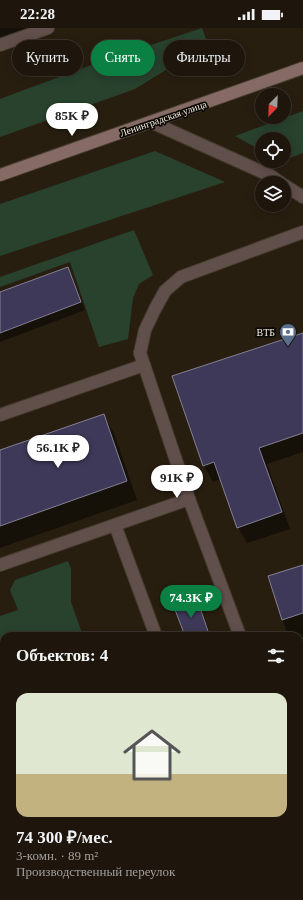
<!DOCTYPE html>
<html lang="ru">
<head>
<meta charset="utf-8">
<style>
  :root { --surface:#1e160c; --page:#2b231a; --text:#f1f3f6; --muted:#a19f9d; --line:#3c352d; --accent:#0b8043 }
  body { margin:0; font-family:"Times New Roman",serif; background:var(--page); color:var(--text); height:100vh; display:flex; flex-direction:column; font-size:15px; white-space:nowrap }
  * { box-sizing:border-box; margin:0 }
  p { font-size:13px; color:var(--muted) }
  .icon { flex:none; width:22px; height:22px; fill:none; stroke:currentColor; stroke-width:2; stroke-linecap:round; stroke-linejoin:round }
  .map { position:relative; flex:1; overflow:hidden }
  .side { position:absolute; left:0px; top:604px; width:303px; height:268px; display:flex; flex-direction:column; background:var(--surface); border-radius:12px 12px 0 0; box-shadow:0 2px 10px #0003,0 0 0 1px var(--line) }
  .side>* { flex:none }
  .hud { position:absolute; left:12px; top:12px; width:279px; height:36px; display:flex; gap:8px }
  .needle { width:26px; rotate:203deg }
  .tools { position:absolute; left:255px; top:60px; display:grid; gap:8px }
  .tools a { display:grid; place-items:center; width:36px; height:36px; border-radius:50%; background:var(--surface); box-shadow:0 2px 10px #0003,0 0 0 1px var(--line); font-size:20px }
  .price { position:absolute; translate:-50% -34px; padding:0 9px; border-radius:14px; background:#fff; color:#222; font-size:13px; line-height:26px; filter:drop-shadow(0 1px 2px #0008) }
  .price::after { content:''; position:absolute; left:50%; top:24px; width:12px; height:9px; margin-left:-6px; background:inherit; clip-path:polygon(0 0,100% 0,50% 100%) }
  .price.current { background:var(--accent); color:#fff }
  ul { padding:0; list-style:none }
  li { display:grid; align-content:center; gap:8px; height:212px; padding:0 16px }
  li span { display:grid; place-items:center; height:124px; border-radius:12px; color:#555 }
  li>.icon { margin-inline-start:auto }
  span .icon { width:72px; height:72px; fill:#fffc; stroke-width:1 }
  li b { font-size:17px }
  h2 { display:flex; justify-content:space-between; align-items:center; height:48px; padding:0 16px; font-size:17px }
  .chip { padding:0 14px; border-radius:18px; background:var(--surface); box-shadow:0 2px 10px #0003,0 0 0 1px var(--line); font-size:14px; line-height:36px }
  .chip.current { background:var(--accent); color:#fff }
  .status { display:flex; justify-content:space-between; align-items:center; height:28px; padding:0 20px; background:var(--surface); direction:ltr }
  .status svg { height:11px; fill:currentColor }
  .map>svg:first-child { display:block }
  .green { fill:#28422e }
  .shadow { fill:#0007 }
  .building { fill:#3e3958; stroke:#838093 }
  .lines { fill:none; stroke-linecap:round; stroke-linejoin:round }
  .lane-casing { stroke:#453c2e; stroke-width:14 }
  .street-casing { stroke:#453c2e; stroke-width:14 }
  .secondary-casing { stroke:#453c2e; stroke-width:14 }
  .lane { stroke:#614f4c; stroke-width:12 }
  .street { stroke:#614f4c; stroke-width:12 }
  .secondary { stroke:#866a65; stroke-width:12 }
  .labels { text-anchor:middle; stroke-width:3.5; stroke-linejoin:round; paint-order:stroke }
  .street-label { font-size:10px; fill:#f8f1e8; stroke:#0d0904 }
  .poi-label { font-size:10px; fill:#f8f1e8; stroke:#0d0904; text-anchor:end }
</style>
</head>
<body>
<div class="status"><b>22:28</b><svg viewBox="0 0 49 12"><path d="M0 12V9h3v3zM5 12V6h3v6zM10 12V3h3v9zM15 12V0h3v12zM26 1h20v11H26zM47 4h2v5h-2z"/></svg></div>
<div class="map">
<svg width="303" height="872" viewBox="0 0 303 872">
  <rect width="100%" height="100%" fill="#281e10"/>
  <g class="green">
    <polygon points="202,0 208,16 135,61 0,109 0,71 94,36"/>
    <polygon points="303,83 303,125 284,132 284,111 262,111 262,123 235,108"/>
    <polygon points="155,123 225,154 0,228 0,176"/>
    <polygon points="134,202 153,247 139,256 133,270 128,311 99,319 70,234 0,259 0,249"/>
    <polygon points="68,533 71,541 71,574 83,608 4,608 4,660 0,661 0,588 18,582 10,562 15,552"/>
  </g>
  <g class="shadow">
    <polygon points="0,0 51,0 0,17"/>
    <polygon points="68,240 72,248 85,282 0,314 0,265"/>
    <polygon points="303,306 303,424 267,436 290,501 247,515 238,499 221,451 213,454 204,438"/>
    <polygon points="103,387 114,405 137,472 0,520 0,423"/>
    <polygon points="303,538 303,659 299,648 299,608 288,608 269,549"/>
    <polygon points="197,572 201,580 211,608 186,608"/>
    <polygon points="4,829 4,868 141,868 142,872 0,872 0,830"/>
  </g>
  <g class="building">
    <polygon points="68,239 81,274 0,305 0,264"/>
    <polygon points="303,305 303,405 259,420 282,484 237,500 214,434 203,438 172,348"/>
    <polygon points="104,386 127,453 0,498 0,422"/>
    <polygon points="303,537 303,585 282,592 268,548"/>
    <polygon points="197,571 208,603 195,608 185,608 174,579"/>
  </g>
  <g class="lines">
    <defs>
      <g id="lane">
        <polyline points="0,17 48,0"/>
        <polyline points="151,94 271,148 281,155"/>
        <polyline points="284,157 303,169"/>
        <polyline points="140,325 145,302 155,281 165,263 181,249 303,204"/>
        <polyline points="0,387 144,337"/>
        <polyline points="115,497 156,608"/>
        <polyline points="0,537 189,471"/>
      </g>
      <g id="street">
        <polyline points="140,325 189,471 240,608"/>
        <polyline points="299,766 303,777"/>
        <polyline points="299,829 303,825"/>
        <polyline points="195,872 206,868"/>
      </g>
      <polyline id="secondary" points="0,147 303,40"/>
    </defs>
    <use href="#lane" class="lane-casing"/>
    <use href="#street" class="street-casing"/>
    <use href="#secondary" class="secondary-casing"/>
    <use href="#lane" class="lane"/>
    <use href="#street" class="street"/>
    <use href="#secondary" class="secondary"/>
  </g>
  <defs>
    <symbol id="bank-pin" viewBox="-11 -11 22 30"><path d="M0 17L-7.5 6A9.5 9.5 0 1 1 7.5 6Z" fill="#5c6f8a" stroke="#0d0904"/><path d="M-6-4H6V4H-6ZM0-2.3a2.3 2.3 0 1 0 0 4.6a2.3 2.3 0 1 0 0-4.6Z" fill="#fff"/></symbol>
  </defs>
  <g fill-rule="evenodd">
    <use href="#bank-pin" x="278" y="294" width="20" height="27"/>
  </g>
  <g class="labels">
    <g class="street-label">
      <text transform="translate(163 90) rotate(-19)" y="4">Ленинградская улица</text>
    </g>
    <g class="poi-label">
      <text x="275" y="308">ВТБ</text>
    </g>
  </g>
</svg>
<div class="tools">
<a><svg class="needle" viewBox="-14 -14 28 28"><path d="M0-13l5 13h-10z" fill="#e53935"/><path d="M0 13l5-13h-10z" fill="#a19f9d"/></svg></a>
<a><svg class="icon" aria-label="locate" viewBox="0 0 24 24"><circle cx="12" cy="12" r="6"/><path d="M12 2v4M12 18v4M2 12h4M18 12h4"/></svg></a>
<a><svg class="icon" aria-label="layers" viewBox="0 0 24 24"><path d="M12 4l9 5-9 5-9-5zM3 14l9 5 9-5"/></svg></a>
</div>
<b class="price" style="left:72px;top:109px">85K ₽</b>
<b class="price" style="left:58px;top:441px">56.1K ₽</b>
<b class="price" style="left:177px;top:471px">91K ₽</b>
<b class="price current" style="left:191px;top:591px">74.3K ₽</b>
<div class="hud">
<a class="chip">Купить</a>
<a class="chip current">Снять</a>
<a class="chip">Фильтры</a>
</div>
<section class="side">
<h2>Объектов: 4<svg class="icon" aria-label="filters" viewBox="0 0 24 24"><path d="M4 7h16M4 17h16"/><circle cx="9" cy="7" r="2"/><circle cx="15" cy="17" r="2"/></svg></h2>
<ul>
<li><span style="background:linear-gradient(#dfe7d0 65%,#c2b280 0)"><svg class="icon" aria-label="home" viewBox="0 0 24 24"><path d="M3 11l9-7 9 7M6 9v11h12V9"/></svg></span><div><b>74 300 ₽/мес.</b><p>3-комн. · 89 m²</p><p>Производственный переулок</p></div></li>
</ul>
</section>
</div>
</body>
</html>
